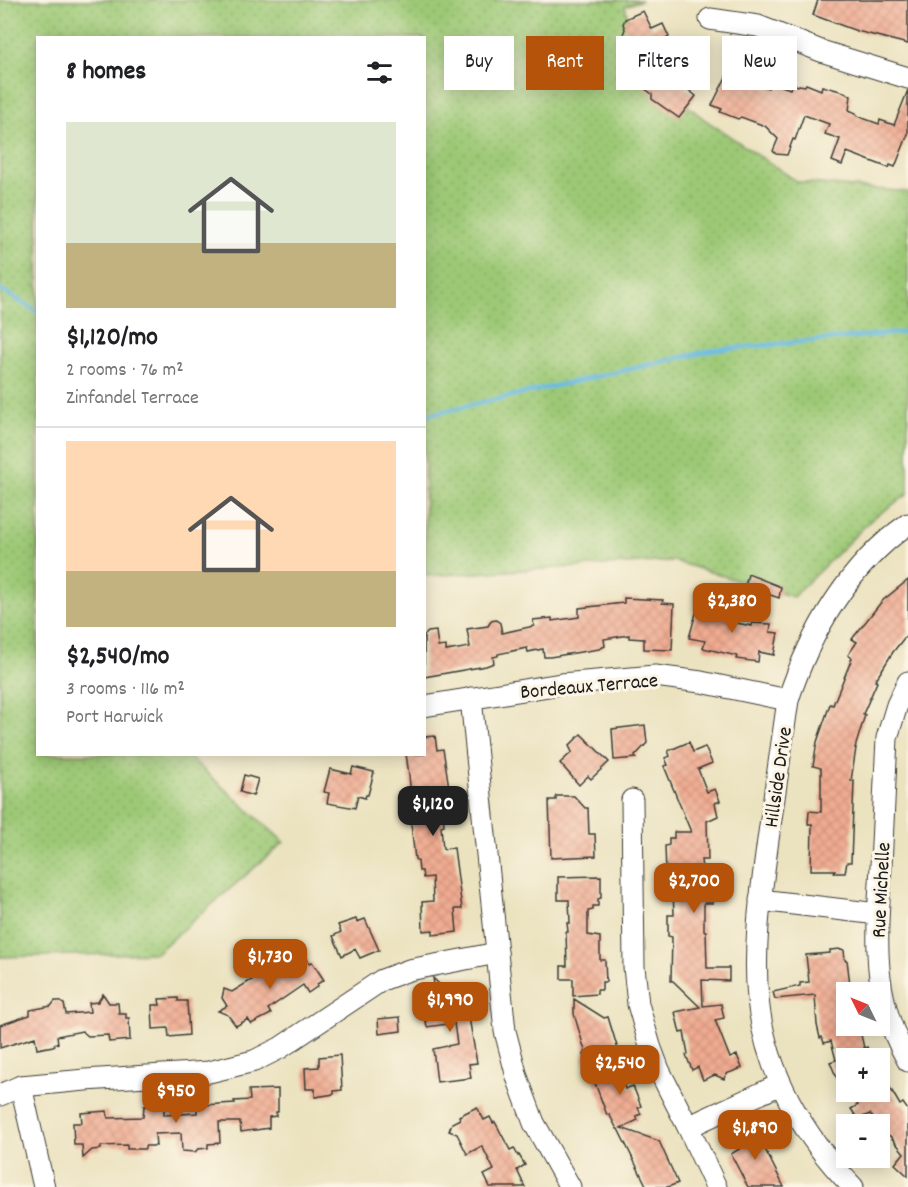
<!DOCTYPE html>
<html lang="en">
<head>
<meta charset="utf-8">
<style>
  :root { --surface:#fff; --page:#f2f2f2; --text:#202124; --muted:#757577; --line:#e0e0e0; --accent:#b45309 }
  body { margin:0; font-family:Dekko,sans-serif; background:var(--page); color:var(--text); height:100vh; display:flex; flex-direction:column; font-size:22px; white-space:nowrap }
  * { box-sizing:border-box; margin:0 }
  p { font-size:20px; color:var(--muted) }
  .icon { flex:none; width:33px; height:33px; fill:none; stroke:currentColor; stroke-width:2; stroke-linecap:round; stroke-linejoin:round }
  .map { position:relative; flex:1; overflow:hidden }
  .details { position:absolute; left:36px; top:36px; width:390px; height:720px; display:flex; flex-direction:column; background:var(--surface); border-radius:0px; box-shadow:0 3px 15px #0003 }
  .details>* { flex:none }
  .hud { position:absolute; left:444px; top:36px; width:374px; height:54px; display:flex; gap:12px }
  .needle { width:39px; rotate:313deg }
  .fabs { position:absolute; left:836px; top:982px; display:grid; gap:12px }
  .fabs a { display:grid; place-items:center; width:54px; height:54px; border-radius:0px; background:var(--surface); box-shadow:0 3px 15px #0003; font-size:30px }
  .price { position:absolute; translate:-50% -51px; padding:0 14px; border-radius:12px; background:var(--accent); color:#fff; font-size:20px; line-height:39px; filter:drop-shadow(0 2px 3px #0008) }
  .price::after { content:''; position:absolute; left:50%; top:36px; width:18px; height:14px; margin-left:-9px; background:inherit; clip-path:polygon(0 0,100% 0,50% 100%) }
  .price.selected { background:#222; color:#fff }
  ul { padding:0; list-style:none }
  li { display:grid; align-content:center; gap:12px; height:318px; padding:0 30px }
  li+li { border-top:2px solid var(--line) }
  li span { display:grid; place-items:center; height:186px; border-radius:0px; color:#555 }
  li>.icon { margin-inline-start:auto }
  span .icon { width:108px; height:108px; fill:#fffc; stroke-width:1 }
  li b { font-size:26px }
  h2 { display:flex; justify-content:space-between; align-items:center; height:72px; padding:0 30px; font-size:26px }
  .chip { padding:0 21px; border-radius:0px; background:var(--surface); box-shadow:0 3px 15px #0003; font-size:21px; line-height:54px }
  .chip.selected { background:var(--accent); color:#fff }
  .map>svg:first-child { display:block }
  .grass { fill:url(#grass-dots); stroke:#5c7249; stroke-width:1.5 }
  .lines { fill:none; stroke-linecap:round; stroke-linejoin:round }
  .stream { stroke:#66bae2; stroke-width:4.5 }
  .building { fill:url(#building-cross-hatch) }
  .minor-casing { stroke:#3b3a34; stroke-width:23 }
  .minor { stroke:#fff; stroke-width:21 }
  .labels { text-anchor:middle; stroke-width:6; stroke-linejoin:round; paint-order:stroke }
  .street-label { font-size:21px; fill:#1c1c1c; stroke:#fcf5e5 }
</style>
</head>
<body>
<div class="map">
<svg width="908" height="1187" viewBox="0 0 908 1187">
  <defs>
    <pattern id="grass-dots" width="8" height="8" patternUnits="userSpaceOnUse" patternTransform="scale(1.5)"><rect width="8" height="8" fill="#9dc976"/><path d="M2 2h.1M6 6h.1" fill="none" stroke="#87ac66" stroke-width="1.8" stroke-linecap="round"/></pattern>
    <pattern id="building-cross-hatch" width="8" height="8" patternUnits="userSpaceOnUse" patternTransform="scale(1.5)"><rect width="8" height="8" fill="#f0ab91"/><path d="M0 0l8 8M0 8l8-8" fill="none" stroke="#cd937c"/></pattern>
  </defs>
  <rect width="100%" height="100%" fill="#fcf5e5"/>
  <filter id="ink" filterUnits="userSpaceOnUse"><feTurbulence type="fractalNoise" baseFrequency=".0167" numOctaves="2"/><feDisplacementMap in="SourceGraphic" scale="12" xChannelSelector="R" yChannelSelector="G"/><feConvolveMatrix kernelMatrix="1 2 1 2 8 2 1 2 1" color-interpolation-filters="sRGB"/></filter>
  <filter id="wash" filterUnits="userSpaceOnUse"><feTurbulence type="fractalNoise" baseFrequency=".008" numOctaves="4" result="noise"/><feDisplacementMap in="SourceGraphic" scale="24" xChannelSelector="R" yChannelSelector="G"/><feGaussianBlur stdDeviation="1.35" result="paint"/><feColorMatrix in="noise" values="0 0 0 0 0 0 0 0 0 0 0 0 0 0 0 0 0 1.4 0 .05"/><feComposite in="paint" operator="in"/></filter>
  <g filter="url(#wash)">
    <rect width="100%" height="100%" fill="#ebe2bf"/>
    <polygon class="grass" points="0,0 642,0 625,6 639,66 704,119 798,182 908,192 908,494 872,519 793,597 674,561 425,576 424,38 38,38 38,754 187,755 284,842 156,953 0,957"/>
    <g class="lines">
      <g class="stream">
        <polyline points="0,289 38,312"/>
        <polyline points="424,414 436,413 714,350 908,332"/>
      </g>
    </g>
    <g id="blocks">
      <g class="building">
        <polygon points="818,0 908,0 908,44 857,31 813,15"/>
        <polygon points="643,11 652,29 663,24 669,37 664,40 688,59 674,78 696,96 679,118 652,99 652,94 644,88 662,64 654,47 635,57 631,48 623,46 621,40 625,29 623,24 625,19"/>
        <polygon points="729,71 768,88 770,82 790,89 792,84 798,86 799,85 805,86 806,84 821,90 822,86 844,92 851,96 849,110 856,113 857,116 879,124 880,120 894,125 908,90 908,134 895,167 890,165 889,168 847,152 842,165 832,161 840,139 825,134 829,124 804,115 795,140 793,139 787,155 776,154 773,151 778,139 765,126 741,117 738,119 720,112 722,109 712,105"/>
        <polygon points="748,574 781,587 779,598 756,590 755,594 744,591"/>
        <polygon points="908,580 908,633 893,652 875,681 877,682 863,714 865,715 855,748 856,748 851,781 854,781 851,862 847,862 845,873 834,873 835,870 811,870 812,824 808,824 809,811 821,812 821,768 813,766 817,742 830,704 833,705 852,658 848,655 857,642 852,639 882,601"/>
        <polygon points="624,598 663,600 662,603 674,604 672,650 644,649 644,639 629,638 629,635 604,639 605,646 599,649 550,657 544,657 543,649 528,652 527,648 498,654 498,656 493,657 494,663 486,666 424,677 424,636 428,632 436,631 438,647 446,646 446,651 470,647 467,629 488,626 491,621 496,620 500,623 502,633 534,626 533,620 552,618 552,621 579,617 579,608 624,603"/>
        <polygon points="711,605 732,609 731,622 752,626 752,623 771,624 770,632 778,633 774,655 759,652 758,662 736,659 737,656 703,648 705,641 689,638 698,606 711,608"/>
        <polygon points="645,725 647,743 635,756 636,758 614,760 612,729"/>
        <polygon points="581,734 609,762 591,779 588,776 579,785 560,763 572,752 569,746"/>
        <polygon points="435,736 437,750 443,749 444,755 451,801 442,802 444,825 441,826 443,849 454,848 462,909 455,909 457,932 433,935 433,930 423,931 422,902 433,901 432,877 423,878 422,871 419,871 418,861 415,859 409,806 412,806 409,775 406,754 424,754 424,737"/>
        <polygon points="689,742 693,752 705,747 712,763 698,769 707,792 715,789 720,801 715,803 718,816 707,821 708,860 701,860 703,877 710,881 710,891 713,891 713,903 704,903 704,931 706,931 707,968 729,968 729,981 702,980 703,1006 721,1004 724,1018 715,1020 730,1058 737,1055 742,1068 726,1074 724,1079 715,1075 703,1080 698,1067 692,1070 686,1055 688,1054 684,1032 680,1033 675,1012 700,1007 673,981 671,981 672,937 668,936 668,915 674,915 673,891 663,891 663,874 666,874 665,846 669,845 669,838 674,838 674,832 691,832 664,766 668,765 665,758 670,756 668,751"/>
        <polygon points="353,767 374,772 368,795 366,795 365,798 358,796 355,808 327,803 329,793 324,792 330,769 351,774"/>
        <polygon points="244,775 258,779 253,796 240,792"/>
        <polygon points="556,796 574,796 585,808 588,808 589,834 595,834 596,856 551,858 549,800 556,800"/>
        <polygon points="601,876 601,898 598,899 598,906 593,906 593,910 588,911 588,935 600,937 600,960 605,960 606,982 602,982 602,990 597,990 597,994 573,996 573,979 561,979 561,966 567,966 566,932 568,932 567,923 570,923 569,900 558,900 558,877"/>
        <polygon points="356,919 357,922 365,919 379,950 360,958 355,949 342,956 333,936 341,932 338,925"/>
        <polygon points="841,949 844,950 845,960 847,960 851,993 846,993 846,1026 859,1026 864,1048 867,1047 872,1059 846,1059 846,1100 830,1062 836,1060 831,1041 824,1043 822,1037 820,1038 817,1025 815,995 775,999 773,992 800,986 800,983 809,982 806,955 830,953 830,950"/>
        <polygon points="294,954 301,964 307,959 309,963 312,962 324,980 317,984 318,986 308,993 303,985 268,1009 271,1014 251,1024 248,1019 236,1026 228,1015 218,1011 227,1006 222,998 224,989 232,992"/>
        <polygon points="433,978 442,987 456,986 458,1001 464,1000 465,1006 467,1006 477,1063 469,1064 471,1078 437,1082 433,1049 457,1044 454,1023 427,1027 425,1016 422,1014 422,997 425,993 435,991"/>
        <polygon points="103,994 109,1003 118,1003 119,1014 126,1014 126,1018 129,1018 130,1040 109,1042 108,1035 88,1036 82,1031 57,1036 58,1043 53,1046 37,1049 35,1037 0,1048 0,1025 30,1015 30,1010 51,1006 55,1001 59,1001 64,1004 66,1014 90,1012 89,1003 98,1002"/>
        <polygon points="178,998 178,1001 187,1001 189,1035 169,1037 168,1028 153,1029 152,1005 160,1005 159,999"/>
        <polygon points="574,999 604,1018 608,1017 623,1066 619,1067 625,1089 633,1086 641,1106 638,1108 641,1114 636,1116 638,1120 621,1128 659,1141 678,1183 668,1187 647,1187 618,1129 617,1129 609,1114 607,1115 590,1070 587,1071 583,1054 586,1054 574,1014"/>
        <polygon points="400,1017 401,1031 379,1034 378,1019"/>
        <polygon points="340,1055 342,1090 334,1091 334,1094 315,1097 315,1089 306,1089 305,1068 319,1067 319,1057"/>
        <polygon points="879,1069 900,1105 903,1103 908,1110 908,1176 895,1164 904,1153 890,1136 887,1135 879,1142 879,1125 870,1114 858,1119 851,1109 858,1105 851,1092 879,1092"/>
        <polygon points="278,1089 278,1112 276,1112 276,1116 269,1117 269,1128 241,1132 240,1122 219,1122 220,1143 208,1144 208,1148 198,1149 195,1152 182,1151 181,1133 155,1134 156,1146 145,1146 145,1149 127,1149 127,1145 101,1146 101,1149 92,1150 83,1158 82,1145 74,1145 73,1123 82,1123 81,1113 107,1111 108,1118 143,1117 144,1106 156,1106 156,1107 164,1107 164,1115 197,1113 197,1107 203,1105 235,1103 234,1101 250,1100 249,1090"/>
        <polygon points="477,1107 484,1120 490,1117 493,1123 495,1122 510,1150 514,1148 518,1156 519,1155 525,1165 517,1170 525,1187 490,1187 484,1175 494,1170 482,1146 467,1154 457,1134 449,1131 452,1123 460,1119 459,1116"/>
        <polygon points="754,1127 759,1135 761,1134 766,1146 764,1147 784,1187 748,1187 737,1166 731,1154 741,1148 737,1135"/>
      </g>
    </g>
  </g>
  <g filter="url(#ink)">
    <use href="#blocks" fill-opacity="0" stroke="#3b3a34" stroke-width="1.5"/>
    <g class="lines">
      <defs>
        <g id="minor">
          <polyline points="710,19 758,26 821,51 908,78"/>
          <path d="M908 682 897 705 887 738C885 780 883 823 881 866 877 938 870 995 908 1061"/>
          <polyline points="471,698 505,1031 517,1077 534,1123 570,1187"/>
          <polyline points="424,706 561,684 655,676 701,682 788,700"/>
          <polyline points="632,800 634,967 638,1004 650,1046 659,1070 688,1127 716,1187"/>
          <polyline points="760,900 878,914"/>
          <polyline points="21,1086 44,1187"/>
          <polyline points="0,1095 21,1086 85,1080 209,1072 254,1061 280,1048 382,980 409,970 497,953"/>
          <polyline points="688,1127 781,1084"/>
          <path d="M853 1187C803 1136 765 1071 758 999 753 946 761 893 768 840 775 794 781 747 788 700 810 633 848 566 908 524"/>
        </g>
      </defs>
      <use href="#minor" class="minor-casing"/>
      <use href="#minor" class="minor"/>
    </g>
  </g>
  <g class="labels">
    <g class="street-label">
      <text transform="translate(589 685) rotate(-5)" y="7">Bordeaux Terrace</text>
      <text transform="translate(777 777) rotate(-82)" y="7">Hillside Drive</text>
      <text transform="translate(880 890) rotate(-87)" y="7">Rue Michelle</text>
    </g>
  </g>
</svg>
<div class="fabs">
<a><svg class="needle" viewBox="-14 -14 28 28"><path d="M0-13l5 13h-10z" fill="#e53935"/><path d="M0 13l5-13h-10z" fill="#757577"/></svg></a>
<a>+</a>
<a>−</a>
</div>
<b class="price" style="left:732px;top:634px">$2,380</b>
<b class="price selected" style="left:433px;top:837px">$1,120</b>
<b class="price" style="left:694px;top:914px">$2,700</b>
<b class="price" style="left:270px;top:990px">$1,730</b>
<b class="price" style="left:450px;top:1033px">$1,990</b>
<b class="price" style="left:620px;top:1096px">$2,540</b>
<b class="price" style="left:176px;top:1124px">$950</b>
<b class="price" style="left:755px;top:1161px">$1,890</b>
<div class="hud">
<a class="chip">Buy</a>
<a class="chip selected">Rent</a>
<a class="chip">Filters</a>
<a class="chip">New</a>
</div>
<section class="details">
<h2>8 homes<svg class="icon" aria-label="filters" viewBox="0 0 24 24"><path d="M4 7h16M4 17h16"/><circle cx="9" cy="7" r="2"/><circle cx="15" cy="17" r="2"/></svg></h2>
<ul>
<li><span style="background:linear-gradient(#dfe7d0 65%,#c2b280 0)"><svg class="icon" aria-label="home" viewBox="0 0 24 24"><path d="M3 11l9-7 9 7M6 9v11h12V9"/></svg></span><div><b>$1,120/mo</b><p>2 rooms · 76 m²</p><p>Zinfandel Terrace</p></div></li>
<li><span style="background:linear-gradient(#ffd9b3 70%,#c2b280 0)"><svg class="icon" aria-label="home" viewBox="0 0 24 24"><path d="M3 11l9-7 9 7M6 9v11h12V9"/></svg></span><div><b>$2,540/mo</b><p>3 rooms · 116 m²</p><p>Port Harwick</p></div></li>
</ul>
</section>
</div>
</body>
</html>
